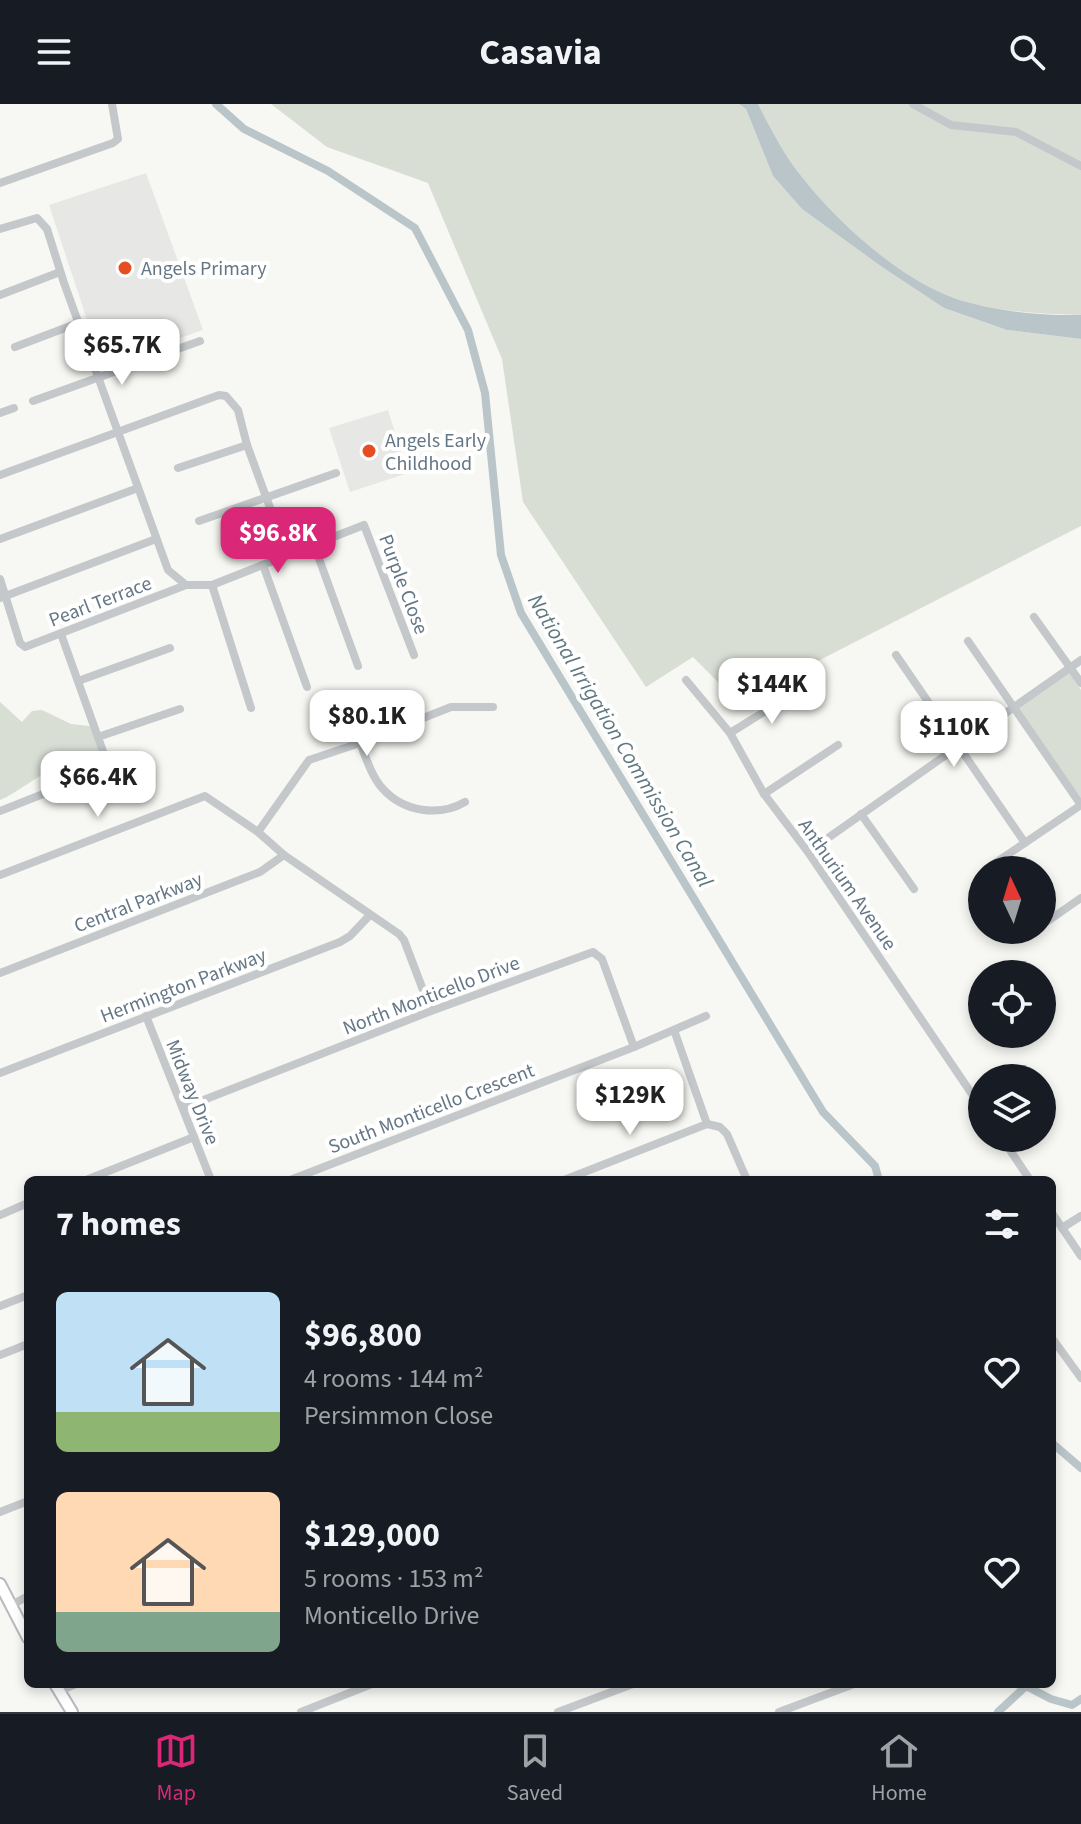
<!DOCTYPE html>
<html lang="en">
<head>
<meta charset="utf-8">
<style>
  :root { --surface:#171b24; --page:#20242c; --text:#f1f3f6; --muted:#9ea1a6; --line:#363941; --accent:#db2777 }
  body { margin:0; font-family:"Source Sans 3",sans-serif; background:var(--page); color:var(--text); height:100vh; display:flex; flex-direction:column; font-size:30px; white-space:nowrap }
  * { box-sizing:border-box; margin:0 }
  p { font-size:26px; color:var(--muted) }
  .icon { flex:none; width:44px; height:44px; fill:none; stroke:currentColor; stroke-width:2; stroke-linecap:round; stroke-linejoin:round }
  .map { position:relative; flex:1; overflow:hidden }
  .sheet { position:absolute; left:24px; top:1072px; width:1032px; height:512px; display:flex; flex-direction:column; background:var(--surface); border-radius:12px; box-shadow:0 4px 12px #0003 }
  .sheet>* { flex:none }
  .needle { width:52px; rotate:356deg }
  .tools { position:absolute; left:968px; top:752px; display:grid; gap:16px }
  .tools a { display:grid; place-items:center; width:88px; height:88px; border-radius:50%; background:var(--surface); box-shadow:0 4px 12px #0003; font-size:40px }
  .price { position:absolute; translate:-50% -68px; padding:0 18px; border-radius:16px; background:#fff; color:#222; font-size:26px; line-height:52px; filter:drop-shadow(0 2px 4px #0008) }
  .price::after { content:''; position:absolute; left:50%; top:48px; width:24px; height:18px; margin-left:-12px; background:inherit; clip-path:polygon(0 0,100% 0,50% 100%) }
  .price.on { background:var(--accent); color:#fff }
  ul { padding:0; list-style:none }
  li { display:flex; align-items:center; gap:24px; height:200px; padding:0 32px }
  li span { display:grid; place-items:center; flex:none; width:224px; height:160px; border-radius:12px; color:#555 }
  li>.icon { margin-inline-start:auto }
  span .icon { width:96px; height:96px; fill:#fffc; stroke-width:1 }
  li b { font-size:34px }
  h2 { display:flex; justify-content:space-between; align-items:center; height:96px; padding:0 32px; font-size:34px }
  header { display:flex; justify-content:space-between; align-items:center; height:104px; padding:0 32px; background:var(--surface); font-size:36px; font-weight:700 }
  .dock { display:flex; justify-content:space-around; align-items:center; height:112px; border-top:2px solid var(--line); background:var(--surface); font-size:22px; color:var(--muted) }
  .dock a { display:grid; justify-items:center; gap:4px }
  .dock .on { color:var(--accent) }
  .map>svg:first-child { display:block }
  .built { fill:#e7e8e6 }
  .green { fill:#d8ded4 }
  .water { fill:#b9c5c9 }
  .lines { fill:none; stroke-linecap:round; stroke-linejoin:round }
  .canal { stroke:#b9c5c9; stroke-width:8 }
  .major-casing { stroke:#b7bbbf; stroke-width:14 }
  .minor { stroke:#c4c8cb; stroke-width:8 }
  .major { stroke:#fff; stroke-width:10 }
  .poi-dot { fill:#e74d23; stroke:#fff; stroke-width:3 }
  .labels { text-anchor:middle; stroke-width:8; stroke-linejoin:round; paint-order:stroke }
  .poi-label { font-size:20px; fill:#657785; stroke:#fff; text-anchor:start }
  .street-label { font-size:20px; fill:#657785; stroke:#fff }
  .water-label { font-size:22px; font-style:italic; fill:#607981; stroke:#fff }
</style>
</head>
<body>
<header><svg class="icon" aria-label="menu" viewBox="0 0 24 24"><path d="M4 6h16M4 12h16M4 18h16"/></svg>Casavia<svg class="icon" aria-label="search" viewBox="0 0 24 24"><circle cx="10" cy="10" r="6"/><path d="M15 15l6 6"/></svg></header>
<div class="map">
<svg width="1081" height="1608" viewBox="0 0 1081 1608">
  <rect width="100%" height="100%" fill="#f7f7f3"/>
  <g class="built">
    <polygon points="146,69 203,226 102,261 49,101"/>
    <polygon points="388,306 408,369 350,388 329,324"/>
  </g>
  <g class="green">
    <polygon points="271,0 739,0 746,5 773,72 802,105 882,163 944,204 1007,226 1081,235 1081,422 738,598 693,553 646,583 523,398 502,255 428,79 327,43"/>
    <path d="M758 0H1081V211C1039 210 994 208 954 194 899 174 838 119 802 73 784 51 771 25 758 0Z"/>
    <polygon points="1067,565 1081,586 1081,694 1014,601"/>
    <path d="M0 598 22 618 32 607 42 606 71 620 98 623 99 653C77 675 73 660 52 667 33 673 18 689 0 696Z"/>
  </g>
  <path class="water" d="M739 0H758C771 25 784 51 802 73 838 119 899 174 954 194 992 207 1041 212 1081 211V235L1007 226 944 204 882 163 802 105 773 72 746 5Z"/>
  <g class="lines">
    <g class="canal">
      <polyline points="216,0 244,25 328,67 415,124 468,226 485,289 501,451 521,509 823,1008 875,1062 879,1076"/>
      <polyline points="1052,1339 1081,1364"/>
      <polyline points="998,1608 1026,1582 1051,1595 1072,1601 1081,1595"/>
    </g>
    <defs>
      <g id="major">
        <polyline points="0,1480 28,1534"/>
        <polyline points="55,1580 72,1608"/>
      </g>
    </defs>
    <use href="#major" class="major-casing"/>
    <g class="minor">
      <polyline points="913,0 951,21 1016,28 1081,62"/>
      <polyline points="0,79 113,39 118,35 112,0"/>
      <polyline points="0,125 37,114 47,125 64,179 168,466 186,481 212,481 364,421 414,551"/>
      <polyline points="0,191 60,168"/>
      <polyline points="15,243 78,219"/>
      <polyline points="33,297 200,237"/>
      <polyline points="0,309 14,304"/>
      <polyline points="178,364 247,341"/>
      <polyline points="0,371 219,291 226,292 238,306 247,341 287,450"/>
      <polyline points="199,417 336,369"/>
      <polyline points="0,435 138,384"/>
      <polyline points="314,441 358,562"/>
      <polyline points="263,461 307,583"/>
      <polyline points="0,475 20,539 25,543 186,481"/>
      <polyline points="212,481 251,604"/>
      <polyline points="0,494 156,435"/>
      <polyline points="1034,513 1081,579"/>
      <polyline points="968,537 1081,701"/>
      <polyline points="896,551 1025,739"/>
      <polyline points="686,576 730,629 764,690 808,748 982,1005"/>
      <polyline points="78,577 170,544"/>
      <polyline points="730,629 796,588"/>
      <polyline points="98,633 180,605"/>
      <path d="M360 639C366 654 372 673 383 685 404 708 439 713 465 698"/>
      <polyline points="764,690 838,641"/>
      <polyline points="0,707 109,664 61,530"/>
      <polyline points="861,710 914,785"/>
      <polyline points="258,728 309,656 360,639 451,603 493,603"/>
      <polyline points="808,748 1081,556"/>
      <polyline points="995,759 1081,701"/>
      <polyline points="0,771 205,692 258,728 284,751 399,830 404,836 431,907"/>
      <polyline points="1042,821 1081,794"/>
      <polyline points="0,869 260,768 284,751"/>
      <polyline points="146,912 211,1076"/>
      <polyline points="674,926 707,1020"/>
      <polyline points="0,969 340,838 350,832 370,811"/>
      <polyline points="183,1004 431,907 593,848 602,855 634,943"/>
      <polyline points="707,1020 720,1023 727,1030 747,1076"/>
      <polyline points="1002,1034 1030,1076"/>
      <polyline points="86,1076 194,1033"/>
      <polyline points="290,1076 634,943 706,912"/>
      <polyline points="564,1076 707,1020"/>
      <polyline points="1052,1109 1081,1152"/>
      <polyline points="0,1111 28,1099"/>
      <polyline points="1062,1124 1081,1112"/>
      <polyline points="0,1202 28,1191"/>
      <polyline points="1052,1234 1081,1274"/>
      <polyline points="0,1251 28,1240"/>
      <polyline points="0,1408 28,1397"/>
      <polyline points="10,1502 28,1492"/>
      <polyline points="59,1587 76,1580"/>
      <polyline points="301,1608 372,1580"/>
      <polyline points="558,1608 633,1580"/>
      <polyline points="779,1608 854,1580"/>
    </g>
    <use href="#major" class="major"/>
  </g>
  <g class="poi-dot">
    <circle cx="125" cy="164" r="8"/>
    <circle cx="369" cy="347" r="8"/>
  </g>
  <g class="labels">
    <g class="poi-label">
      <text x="141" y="171">Angels Primary</text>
      <text x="385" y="343">Angels Early<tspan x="385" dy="23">Childhood</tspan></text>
    </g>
    <g class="street-label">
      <text transform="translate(404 480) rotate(69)" y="7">Purple Close</text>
      <text transform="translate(100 497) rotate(-21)" y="7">Pearl Terrace</text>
      <text transform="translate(848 780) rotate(55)" y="7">Anthurium Avenue</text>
      <text transform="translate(138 798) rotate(-21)" y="7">Central Parkway</text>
      <text transform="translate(183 881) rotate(-21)" y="7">Hermington Parkway</text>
      <text transform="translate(431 891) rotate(-21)" y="7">North Monticello Drive</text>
      <text transform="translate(193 988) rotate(68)" y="7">Midway Drive</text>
      <text transform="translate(431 1004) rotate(-21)" y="7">South Monticello Crescent</text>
    </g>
    <g class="water-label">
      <text transform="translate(621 636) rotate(59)" y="8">National Irrigation Commission Canal</text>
    </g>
  </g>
</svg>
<div class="tools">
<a><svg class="needle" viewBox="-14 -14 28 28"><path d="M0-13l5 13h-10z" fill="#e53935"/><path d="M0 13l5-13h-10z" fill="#9ea1a6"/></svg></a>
<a><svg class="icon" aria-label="locate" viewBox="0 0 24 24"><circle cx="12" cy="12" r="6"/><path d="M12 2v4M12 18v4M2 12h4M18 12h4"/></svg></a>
<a><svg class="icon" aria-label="layers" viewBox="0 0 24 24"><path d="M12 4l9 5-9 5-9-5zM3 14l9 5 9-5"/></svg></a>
</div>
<b class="price" style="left:122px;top:283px">$65.7K</b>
<b class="price on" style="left:278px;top:471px">$96.8K</b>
<b class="price" style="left:772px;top:622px">$144K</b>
<b class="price" style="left:367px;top:654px">$80.1K</b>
<b class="price" style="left:954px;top:665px">$110K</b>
<b class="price" style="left:98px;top:715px">$66.4K</b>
<b class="price" style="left:630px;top:1033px">$129K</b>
<section class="sheet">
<h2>7 homes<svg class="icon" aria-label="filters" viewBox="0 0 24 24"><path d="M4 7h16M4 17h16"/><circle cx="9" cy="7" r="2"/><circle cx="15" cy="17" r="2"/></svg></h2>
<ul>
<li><span style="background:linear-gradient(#bfe0f5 75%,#8fb573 0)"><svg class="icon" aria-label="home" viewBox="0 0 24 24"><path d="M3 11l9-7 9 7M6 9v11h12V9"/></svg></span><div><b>$96,800</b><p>4 rooms · 144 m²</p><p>Persimmon Close</p></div><svg class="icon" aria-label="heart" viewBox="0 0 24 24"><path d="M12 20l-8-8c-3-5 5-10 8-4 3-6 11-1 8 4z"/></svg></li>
<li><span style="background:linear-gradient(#ffd9b3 75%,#7fa58c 0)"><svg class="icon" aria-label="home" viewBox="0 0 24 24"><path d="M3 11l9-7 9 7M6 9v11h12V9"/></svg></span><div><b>$129,000</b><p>5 rooms · 153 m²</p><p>Monticello Drive</p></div><svg class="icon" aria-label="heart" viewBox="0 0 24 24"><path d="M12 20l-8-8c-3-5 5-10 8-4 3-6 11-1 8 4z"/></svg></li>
</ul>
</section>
</div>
<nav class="dock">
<a class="on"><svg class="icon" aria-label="map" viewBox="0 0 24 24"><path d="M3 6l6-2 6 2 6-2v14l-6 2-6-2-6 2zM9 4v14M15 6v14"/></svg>Map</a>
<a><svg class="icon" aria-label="saved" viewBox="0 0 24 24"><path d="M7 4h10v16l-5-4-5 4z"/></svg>Saved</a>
<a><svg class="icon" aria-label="home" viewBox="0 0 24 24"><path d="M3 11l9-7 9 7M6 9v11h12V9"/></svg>Home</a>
</nav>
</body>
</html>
